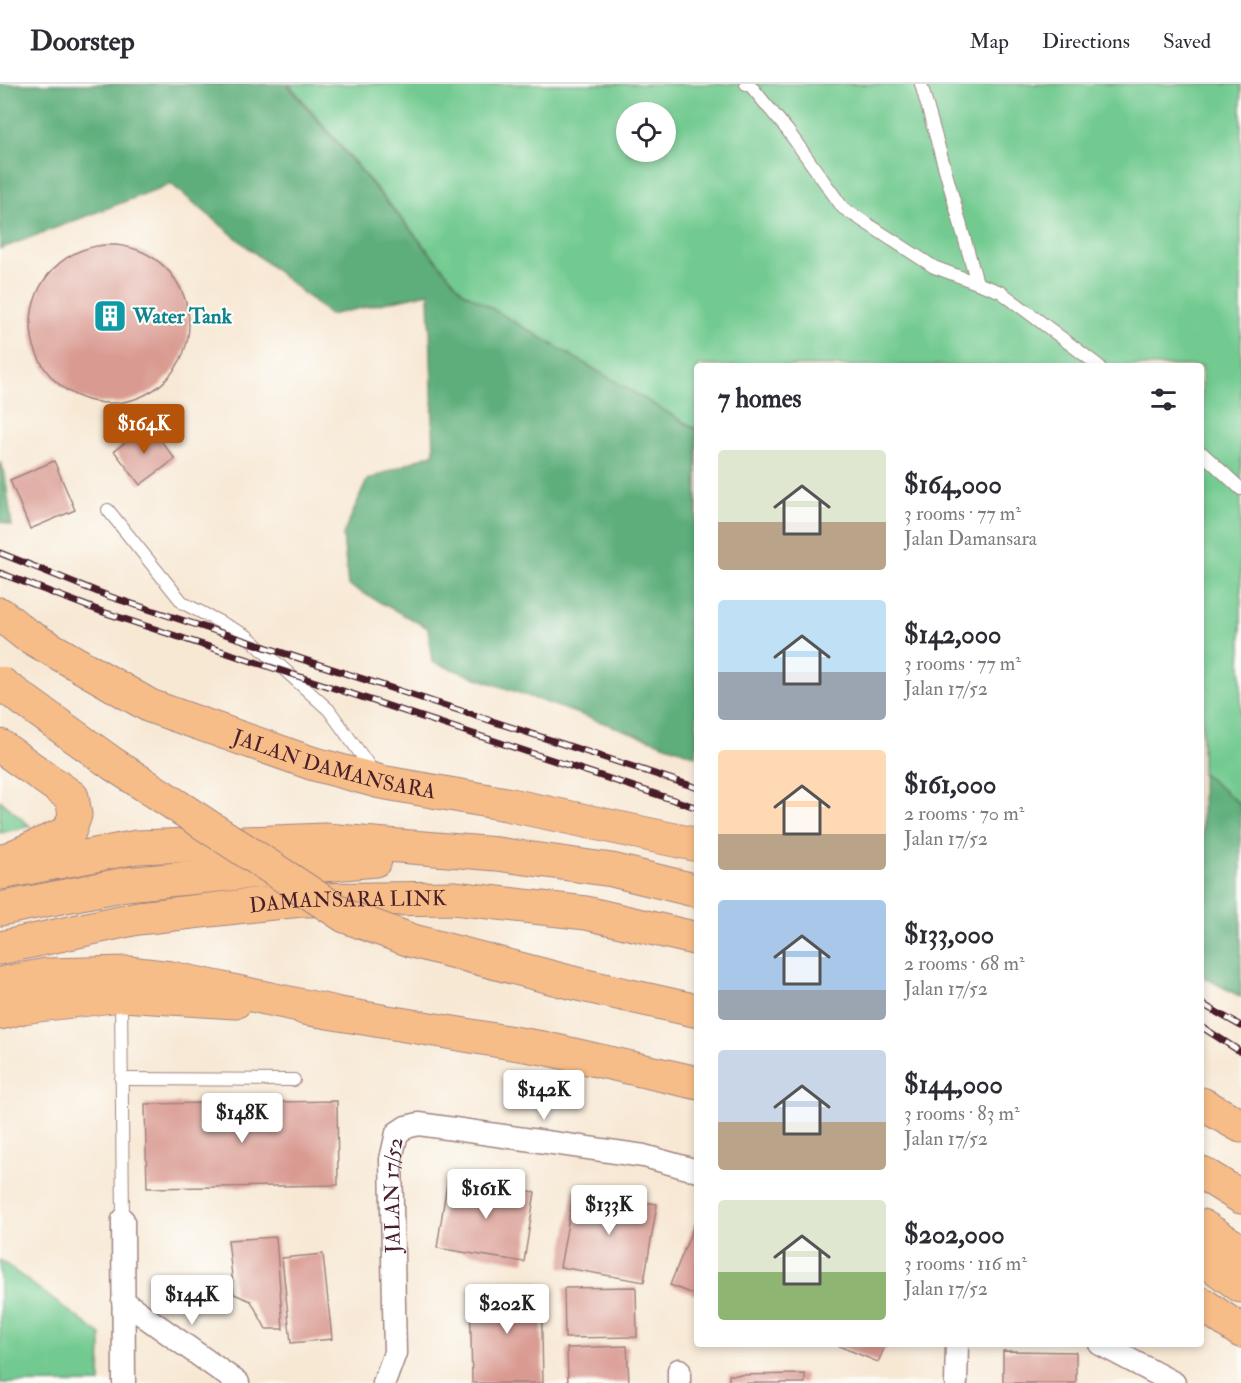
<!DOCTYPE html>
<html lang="en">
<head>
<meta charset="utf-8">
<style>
  :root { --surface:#fff; --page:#f2f2f3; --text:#2b2b33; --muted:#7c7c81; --line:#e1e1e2; --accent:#b45309 }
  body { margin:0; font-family:"IM FELL Double Pica",serif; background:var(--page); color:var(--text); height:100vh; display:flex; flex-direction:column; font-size:22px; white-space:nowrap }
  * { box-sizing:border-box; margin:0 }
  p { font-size:20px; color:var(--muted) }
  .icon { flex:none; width:33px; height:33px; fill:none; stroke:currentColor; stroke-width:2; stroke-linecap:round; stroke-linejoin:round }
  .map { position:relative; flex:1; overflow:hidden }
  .panel { position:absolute; left:694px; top:279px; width:510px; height:984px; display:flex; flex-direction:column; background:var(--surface); border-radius:6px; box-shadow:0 3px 9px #0003 }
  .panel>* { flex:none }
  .buttons { position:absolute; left:616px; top:18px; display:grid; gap:12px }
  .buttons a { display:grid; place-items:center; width:60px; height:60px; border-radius:50%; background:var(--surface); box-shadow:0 3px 9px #0003; font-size:30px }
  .price { position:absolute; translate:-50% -51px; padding:0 14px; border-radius:6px; background:#fff; color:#222; font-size:20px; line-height:39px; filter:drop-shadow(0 2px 3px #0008) }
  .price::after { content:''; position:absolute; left:50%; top:36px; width:18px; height:14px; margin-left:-9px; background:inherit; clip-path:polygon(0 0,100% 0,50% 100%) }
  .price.current { background:var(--accent); color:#fff }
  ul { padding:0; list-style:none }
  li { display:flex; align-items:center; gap:18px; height:150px; padding:0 24px }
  li span { display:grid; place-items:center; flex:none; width:168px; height:120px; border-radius:6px; color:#555 }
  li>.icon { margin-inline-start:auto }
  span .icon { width:72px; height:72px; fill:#fffc; stroke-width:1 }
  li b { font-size:26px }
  h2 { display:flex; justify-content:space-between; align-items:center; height:72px; padding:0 24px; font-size:26px }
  header { display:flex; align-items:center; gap:36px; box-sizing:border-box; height:84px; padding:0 30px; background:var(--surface); border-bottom:2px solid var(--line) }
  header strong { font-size:28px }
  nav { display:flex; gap:33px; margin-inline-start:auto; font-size:21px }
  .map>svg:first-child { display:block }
  .green { fill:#72ca90; stroke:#5e745e; stroke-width:1.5; fill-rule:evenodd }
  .forest { fill:#5dae7a; stroke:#546652; stroke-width:1.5 }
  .building { fill:#d99a91 }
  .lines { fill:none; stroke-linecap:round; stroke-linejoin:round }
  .lane-casing { stroke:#a08480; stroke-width:14 }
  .street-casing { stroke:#a08480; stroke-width:25 }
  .primary-casing { stroke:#a08480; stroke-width:35 }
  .highway-casing { stroke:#a08480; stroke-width:35 }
  .lane { stroke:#fff; stroke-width:12 }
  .street { stroke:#fff; stroke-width:22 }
  .primary { stroke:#f7bd88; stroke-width:33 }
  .highway { stroke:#f7bd88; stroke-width:33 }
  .rail-casing { stroke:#4a1f2b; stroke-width:7 }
  .rail { stroke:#fdfcf7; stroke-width:4.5; stroke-dasharray:14; stroke-linecap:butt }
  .highway-bridge-casing { stroke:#a08480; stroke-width:35; stroke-linecap:butt }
  .highway-bridge { stroke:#f7bd88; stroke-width:33 }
  .labels { text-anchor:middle; stroke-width:4.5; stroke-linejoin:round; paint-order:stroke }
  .culture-label { font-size:21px; font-weight:bold; fill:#0d838f; stroke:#fdfcf7; text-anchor:start }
  .street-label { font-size:21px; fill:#4a1f2b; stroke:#fdfcf7 }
</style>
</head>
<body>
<header>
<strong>Doorstep</strong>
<nav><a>Map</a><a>Directions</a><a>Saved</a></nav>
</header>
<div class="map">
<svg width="1241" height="1299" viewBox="0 0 1241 1299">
  <rect width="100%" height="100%" fill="#fdfcf7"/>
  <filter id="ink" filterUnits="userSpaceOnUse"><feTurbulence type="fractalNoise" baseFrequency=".0167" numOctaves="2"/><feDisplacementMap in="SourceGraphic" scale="12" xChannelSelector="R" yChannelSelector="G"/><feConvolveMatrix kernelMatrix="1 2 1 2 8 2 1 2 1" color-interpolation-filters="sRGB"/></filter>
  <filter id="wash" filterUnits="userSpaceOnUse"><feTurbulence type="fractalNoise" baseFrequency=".008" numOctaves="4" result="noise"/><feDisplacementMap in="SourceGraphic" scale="24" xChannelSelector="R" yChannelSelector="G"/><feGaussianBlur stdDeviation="1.35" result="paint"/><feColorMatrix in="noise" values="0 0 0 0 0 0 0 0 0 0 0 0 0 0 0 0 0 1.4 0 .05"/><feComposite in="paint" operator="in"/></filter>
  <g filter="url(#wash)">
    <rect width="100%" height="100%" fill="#f7e8d4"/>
    <g class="green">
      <path d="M289 0H1241V721L1202 689V282H698L697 346 462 207ZM627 28H666V68H627Z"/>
      <polygon points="0,716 30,742 0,749"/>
      <polygon points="0,1176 101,1251 100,1299 0,1299"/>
    </g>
    <g class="forest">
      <polygon points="0,0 287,0 462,207 697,346 697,672 432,578 428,544 348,501 343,451 367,396 434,369 429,209 330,231 171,100 0,165"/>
      <polygon points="0,377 5,390 12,442 0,437"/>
      <polygon points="1202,689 1241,721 1241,913 1202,892"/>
    </g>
    <g id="blocks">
      <g class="building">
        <circle cx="110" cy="240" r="79"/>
        <polygon points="149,341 175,375 140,401 114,367"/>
        <polygon points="54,377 75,426 30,445 10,396"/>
        <polygon points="337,1017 338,1101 147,1104 145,1020"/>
        <polygon points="448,1093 535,1108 524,1178 437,1164"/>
        <polygon points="574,1106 657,1120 644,1198 560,1183"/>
        <polygon points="697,1134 698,1134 698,1212 670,1201"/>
        <polygon points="276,1153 283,1245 266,1245 251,1217 234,1210 228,1156"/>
        <polygon points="323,1170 332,1255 291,1259 282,1174"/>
        <polygon points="541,1202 543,1299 472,1299 470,1204"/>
        <polygon points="636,1203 637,1253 565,1254 564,1204"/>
        <polygon points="834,1260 886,1260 878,1278"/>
        <polygon points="627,1262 629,1299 568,1299 567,1264"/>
        <polygon points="1003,1267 1076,1268 1076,1299 1003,1299"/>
        <polygon points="805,1290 805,1299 729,1299 729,1291"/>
      </g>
    </g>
  </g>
  <g filter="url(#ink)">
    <use href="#blocks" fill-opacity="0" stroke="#a08480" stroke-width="1.5"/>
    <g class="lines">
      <defs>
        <g id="lane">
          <polyline points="746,0 750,1 788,47 843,124 934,183 1001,208 1099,282"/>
          <polyline points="921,0 977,199"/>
          <polyline points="1202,369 1241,405"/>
          <polyline points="108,426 183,519 247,552 329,626 375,690"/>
          <polyline points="121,912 123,1136"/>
          <polyline points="121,995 294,996"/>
        </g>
        <g id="street">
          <polyline points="123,1136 124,1299"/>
          <polyline points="123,1217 238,1299"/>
          <polyline points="1100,1260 1174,1299"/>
          <polyline points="679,1286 679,1299"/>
          <path id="s1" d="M384 1299 395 1269 391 1075 397 1049 406 1043 419 1040 644 1072 698 1087"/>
          <polyline points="956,1299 957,1260"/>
        </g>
        <g id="primary">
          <path id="s2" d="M0 530 25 550 150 622 311 679 381 698 506 720 698 761"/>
          <polyline points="304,924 543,964 698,999"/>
          <polyline points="0,929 23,923 121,911 235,918"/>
          <polyline points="1202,1220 1241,1247"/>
        </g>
        <g id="highway">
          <polyline points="0,662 72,713 75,731 69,748 10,774"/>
          <polyline points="0,789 137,763 325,756 497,770 612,786 698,807"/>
          <polyline points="0,825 126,800 375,776"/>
          <path id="s3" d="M0 864 138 834 301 816 454 814 586 829 698 855"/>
          <polyline points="0,900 46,891 129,889 171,894 332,928"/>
          <polyline points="1202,1020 1241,1042"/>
          <polyline points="1202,1089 1241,1113"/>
          <polyline points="1202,1142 1241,1167"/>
          <polyline points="1202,1174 1241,1202"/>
        </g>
      </defs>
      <use href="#lane" class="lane-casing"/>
      <use href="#street" class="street-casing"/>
      <use href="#primary" class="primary-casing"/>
      <use href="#highway" class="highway-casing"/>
      <use href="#lane" class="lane"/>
      <use href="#street" class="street"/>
      <use href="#primary" class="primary"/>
      <use href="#highway" class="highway"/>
      <defs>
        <g id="rail">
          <polyline points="0,469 108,512 698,704"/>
          <polyline points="0,489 100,527 698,724"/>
          <polyline points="1202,920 1241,942"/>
          <polyline points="1202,943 1241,968"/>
        </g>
      </defs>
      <use href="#rail" class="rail-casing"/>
      <use href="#rail" class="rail"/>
      <defs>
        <polyline id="highway-bridge" points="0,599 113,680 345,832 413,857 573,899 698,927"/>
      </defs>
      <use href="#highway-bridge" class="highway-bridge-casing"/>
      <use href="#highway-bridge" class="highway-bridge"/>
    </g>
  </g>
  <defs>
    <symbol id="building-square" viewBox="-11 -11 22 22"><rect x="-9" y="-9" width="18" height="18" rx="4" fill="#0f9aa8" stroke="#fdfcf7"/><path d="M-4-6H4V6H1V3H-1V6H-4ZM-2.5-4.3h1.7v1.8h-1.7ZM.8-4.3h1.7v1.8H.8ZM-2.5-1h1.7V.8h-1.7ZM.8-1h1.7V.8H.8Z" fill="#fff"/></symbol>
  </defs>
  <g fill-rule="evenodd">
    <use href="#building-square" x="91" y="213" width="38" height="38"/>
  </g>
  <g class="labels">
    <g class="culture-label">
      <text x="133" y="239">Water Tank</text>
    </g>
    <g class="street-label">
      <text dy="7" stroke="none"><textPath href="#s2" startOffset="370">JALAN DAMANSARA</textPath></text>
      <text dy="7" stroke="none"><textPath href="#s3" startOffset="352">DAMANSARA LINK</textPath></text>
      <text dy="7" stroke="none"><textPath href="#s1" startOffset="190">JALAN 17/52</textPath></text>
    </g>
  </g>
</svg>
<div class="buttons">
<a><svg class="icon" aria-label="locate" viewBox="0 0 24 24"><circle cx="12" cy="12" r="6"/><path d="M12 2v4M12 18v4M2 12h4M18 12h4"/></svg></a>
</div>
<b class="price current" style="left:144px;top:371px">$164K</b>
<b class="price" style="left:544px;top:1037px">$142K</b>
<b class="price" style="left:242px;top:1060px">$148K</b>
<b class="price" style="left:486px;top:1136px">$161K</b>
<b class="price" style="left:609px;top:1152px">$133K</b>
<b class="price" style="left:192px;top:1242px">$144K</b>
<b class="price" style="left:507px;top:1251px">$202K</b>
<section class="panel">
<h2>7 homes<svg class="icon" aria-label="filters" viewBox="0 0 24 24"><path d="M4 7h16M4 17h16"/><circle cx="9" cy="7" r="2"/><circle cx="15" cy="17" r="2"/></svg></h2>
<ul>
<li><span style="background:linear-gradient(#dfe7d0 60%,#b9a48a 0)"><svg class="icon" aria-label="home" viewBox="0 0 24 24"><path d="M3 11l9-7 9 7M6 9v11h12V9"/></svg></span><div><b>$164,000</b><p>3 rooms · 77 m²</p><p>Jalan Damansara</p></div></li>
<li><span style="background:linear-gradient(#bfe0f5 60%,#9aa5b1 0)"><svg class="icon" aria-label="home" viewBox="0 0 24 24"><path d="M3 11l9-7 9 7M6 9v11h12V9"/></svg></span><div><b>$142,000</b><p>3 rooms · 77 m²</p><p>Jalan 17/52</p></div></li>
<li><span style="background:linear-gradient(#ffd9b3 70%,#b9a48a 0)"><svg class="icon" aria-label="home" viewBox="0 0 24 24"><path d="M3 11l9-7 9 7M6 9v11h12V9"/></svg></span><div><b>$161,000</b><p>2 rooms · 70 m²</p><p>Jalan 17/52</p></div></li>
<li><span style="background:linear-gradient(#a9c7e8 75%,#9aa5b1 0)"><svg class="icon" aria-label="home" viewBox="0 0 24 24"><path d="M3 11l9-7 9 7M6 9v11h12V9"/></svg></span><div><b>$133,000</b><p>2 rooms · 68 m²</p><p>Jalan 17/52</p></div></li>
<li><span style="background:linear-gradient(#c9d6e8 60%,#b9a48a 0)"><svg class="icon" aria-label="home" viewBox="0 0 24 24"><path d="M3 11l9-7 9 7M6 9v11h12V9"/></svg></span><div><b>$144,000</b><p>3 rooms · 83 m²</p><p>Jalan 17/52</p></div></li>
<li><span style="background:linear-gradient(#dfe7d0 60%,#8fb573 0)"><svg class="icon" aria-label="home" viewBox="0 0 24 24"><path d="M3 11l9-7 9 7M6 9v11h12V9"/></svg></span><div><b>$202,000</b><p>3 rooms · 116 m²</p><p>Jalan 17/52</p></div></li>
</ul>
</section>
</div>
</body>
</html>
